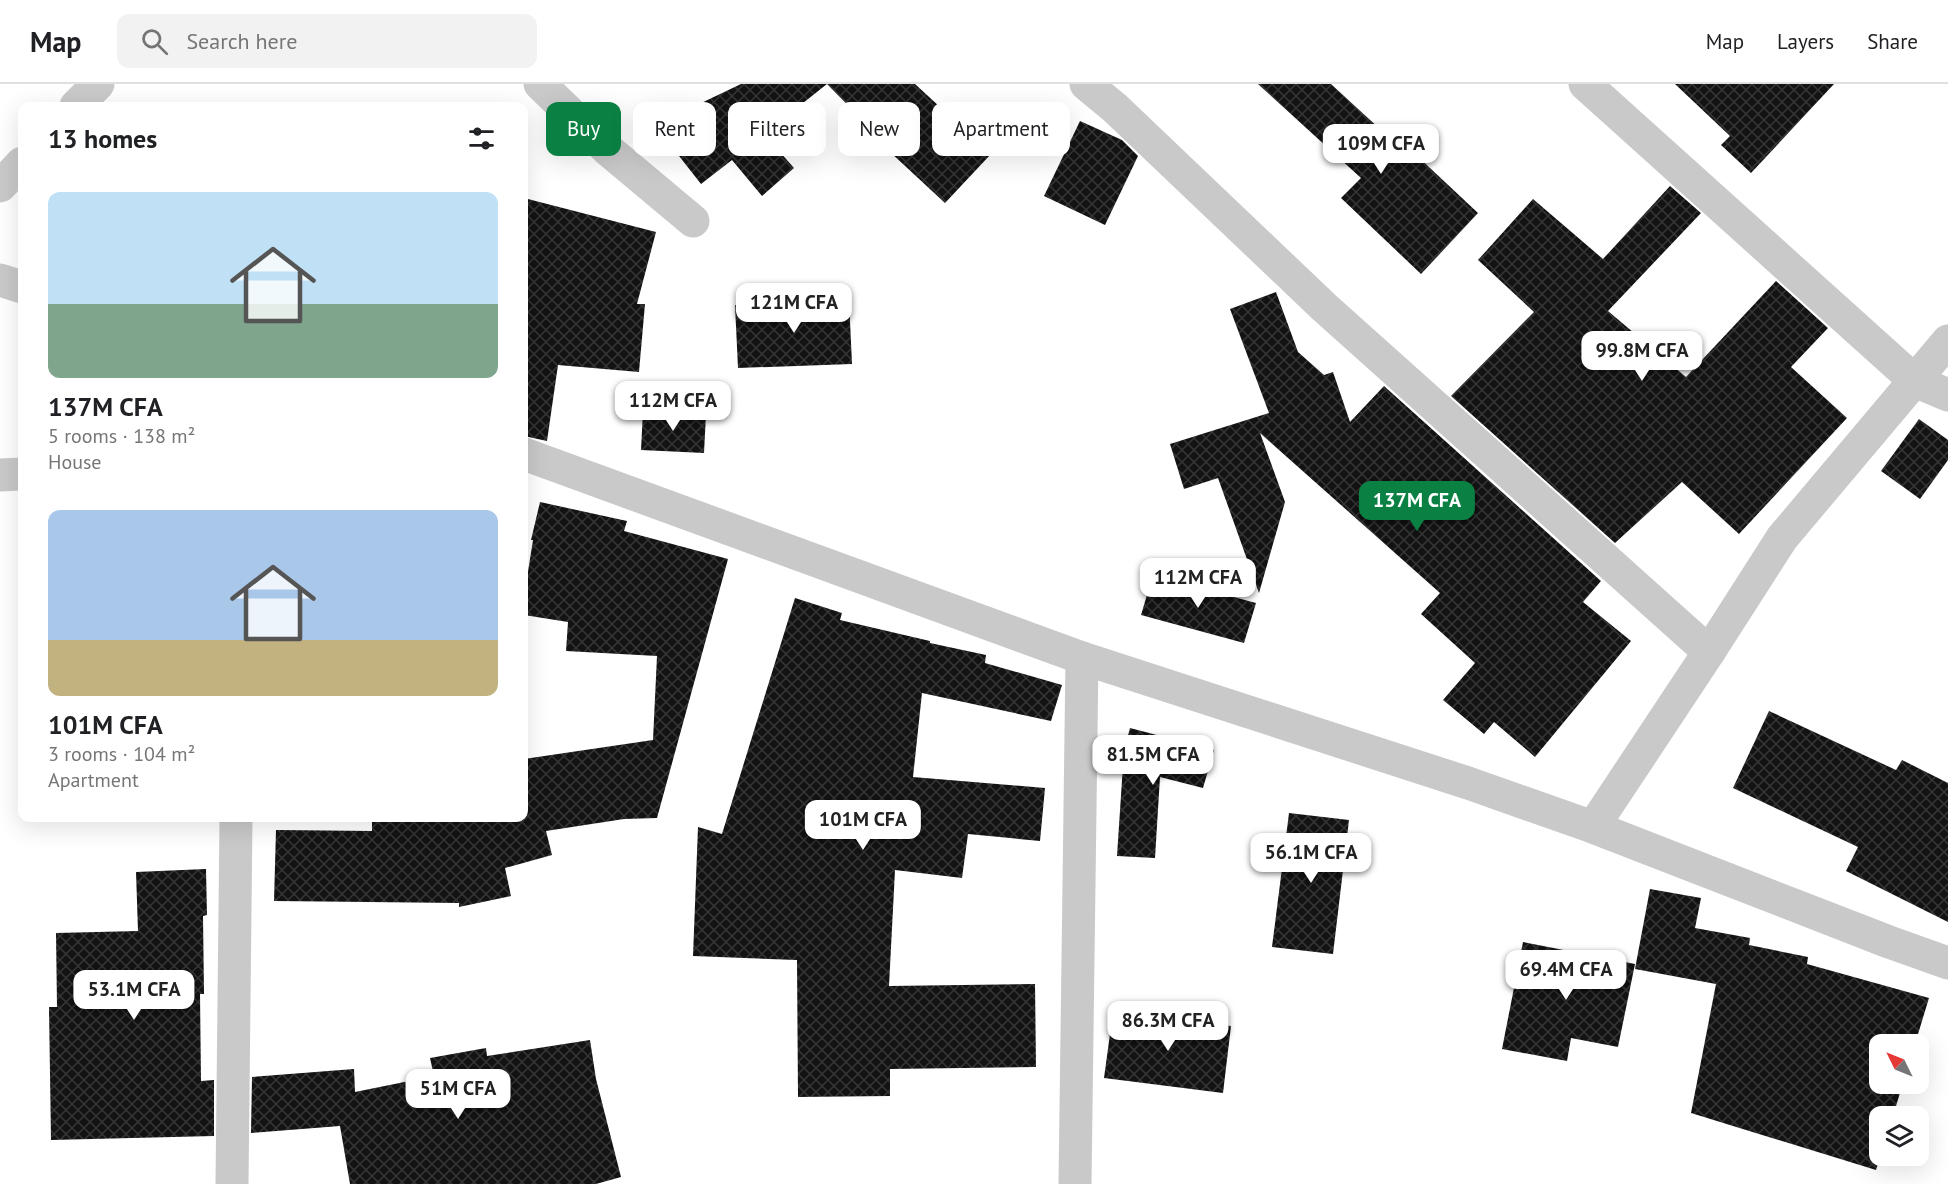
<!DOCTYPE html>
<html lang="en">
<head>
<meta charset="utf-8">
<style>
  :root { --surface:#fff; --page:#f2f2f2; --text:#202124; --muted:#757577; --line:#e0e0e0; --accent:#0b8043 }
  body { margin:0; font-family:"PT Sans",sans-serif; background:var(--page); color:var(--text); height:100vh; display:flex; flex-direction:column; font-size:22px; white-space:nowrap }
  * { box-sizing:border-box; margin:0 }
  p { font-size:20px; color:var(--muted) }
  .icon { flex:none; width:33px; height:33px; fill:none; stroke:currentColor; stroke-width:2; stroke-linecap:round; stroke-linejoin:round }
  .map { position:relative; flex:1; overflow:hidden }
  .sheet { position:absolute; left:18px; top:18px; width:510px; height:720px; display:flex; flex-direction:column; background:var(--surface); border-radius:12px; box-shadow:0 6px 24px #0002 }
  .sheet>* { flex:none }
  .hud { position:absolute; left:546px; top:18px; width:570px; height:54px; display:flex; gap:12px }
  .needle { width:39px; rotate:313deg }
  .buttons { position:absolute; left:1869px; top:950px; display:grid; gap:12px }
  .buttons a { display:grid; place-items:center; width:60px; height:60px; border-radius:12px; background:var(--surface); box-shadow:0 6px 24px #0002; font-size:30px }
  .price { position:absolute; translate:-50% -51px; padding:0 14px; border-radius:12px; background:#fff; color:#222; font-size:20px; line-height:39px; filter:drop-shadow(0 2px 3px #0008) }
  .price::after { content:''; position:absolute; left:50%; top:36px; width:18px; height:14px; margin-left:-9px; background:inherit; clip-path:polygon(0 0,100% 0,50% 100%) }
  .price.active { background:var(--accent); color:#fff }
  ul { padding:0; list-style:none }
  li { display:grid; align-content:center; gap:12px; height:318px; padding:0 30px }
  li span { display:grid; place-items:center; height:186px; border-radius:12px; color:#555 }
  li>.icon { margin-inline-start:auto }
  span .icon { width:108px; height:108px; fill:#fffc; stroke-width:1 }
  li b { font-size:26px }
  h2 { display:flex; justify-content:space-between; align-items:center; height:72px; padding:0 30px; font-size:26px }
  .tag { padding:0 21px; border-radius:12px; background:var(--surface); box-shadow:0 6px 24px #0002; font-size:21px; line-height:54px }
  .tag.active { background:var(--accent); color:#fff }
  header { display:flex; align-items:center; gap:36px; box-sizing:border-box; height:84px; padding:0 30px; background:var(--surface); border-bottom:2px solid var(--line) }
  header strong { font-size:28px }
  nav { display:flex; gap:33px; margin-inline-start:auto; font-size:21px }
  .search { width:420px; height:54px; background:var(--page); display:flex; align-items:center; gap:15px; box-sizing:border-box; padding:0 21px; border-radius:12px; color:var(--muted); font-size:22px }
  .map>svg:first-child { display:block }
  .building { fill:url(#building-cross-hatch) }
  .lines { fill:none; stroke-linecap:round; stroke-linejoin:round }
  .street { stroke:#c9c9c9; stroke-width:33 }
</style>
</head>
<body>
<header>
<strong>Map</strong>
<div class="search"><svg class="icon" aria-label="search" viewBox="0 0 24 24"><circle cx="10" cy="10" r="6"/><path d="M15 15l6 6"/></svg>Search here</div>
<nav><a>Map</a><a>Layers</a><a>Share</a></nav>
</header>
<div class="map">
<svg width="1948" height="1100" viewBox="0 0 1948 1100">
  <defs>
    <pattern id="building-cross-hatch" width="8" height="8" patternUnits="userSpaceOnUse" patternTransform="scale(1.5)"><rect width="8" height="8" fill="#131313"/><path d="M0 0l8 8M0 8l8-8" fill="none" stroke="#363636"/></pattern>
  </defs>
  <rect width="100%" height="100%" fill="#fff"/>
  <g class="building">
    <polygon points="741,0 915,0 991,70 945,119 890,68 892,66 827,0 764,50 794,84 762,112 732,76 701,100 672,63 691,48 674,32"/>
    <polygon points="1258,0 1331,0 1394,58 1398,54 1478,129 1421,190 1341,114 1361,94"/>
    <polygon points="1675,0 1834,0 1751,89 1721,61 1730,52"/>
    <polygon points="1080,37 1122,56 1138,72 1105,141 1044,112"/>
    <polygon points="1670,102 1701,129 1608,227 1686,293 1776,197 1828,244 1791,283 1847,334 1739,450 1682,398 1615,459 1451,312 1534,228 1478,176 1533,115 1603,175"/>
    <polygon points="524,114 656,148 637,220 645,220 639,288 558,281 547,357 524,352"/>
    <polygon points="1276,208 1298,268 1324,291 1333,288 1350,338 1384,302 1601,497 1583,518 1631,557 1535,673 1494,638 1484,650 1443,616 1475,579 1421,530 1440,509 1260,349 1285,418 1259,509 1218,394 1184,405 1170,360 1269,329 1230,225"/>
    <polygon points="849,216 852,280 738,284 735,221"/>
    <polygon points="643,327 706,330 704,369 641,366"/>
    <polygon points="1919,335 1948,356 1948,376 1920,415 1881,387"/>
    <polygon points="540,418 627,437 624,447 728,475 657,734 624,735 546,747 552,771 505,784 511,812 459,823 459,819 274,817 276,746 372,747 372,734 524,734 524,675 653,656 657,572 566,567 568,538 524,531 524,513 533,456 531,456"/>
    <polygon points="1153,491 1256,519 1244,559 1141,531"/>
    <polygon points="795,514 842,529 840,536 930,557 930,559 986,571 985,579 1062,601 1051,637 922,609 913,693 1045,704 1040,757 968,750 962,794 895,786 889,902 1035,900 1036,983 890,985 890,1012 798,1013 797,876 693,872 698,743 722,750"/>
    <polygon points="1769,627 1896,686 1902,676 1948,699 1948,838 1846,787 1858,763 1733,704"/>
    <polygon points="1130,644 1214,666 1203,704 1160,693 1155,774 1117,772 1124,666"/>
    <polygon points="1289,729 1349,736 1333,870 1272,863"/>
    <polygon points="206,785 207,831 203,832 204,910 200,910 201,997 214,996 214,1052 51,1056 49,923 57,923 56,849 138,847 136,788"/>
    <polygon points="1650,805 1701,814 1695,844 1750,854 1749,861 1808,873 1807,880 1929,914 1915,960 1880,960 1880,999 1903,999 1893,1032 1880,1032 1881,1071 1876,1086 1691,1029 1716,900 1635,885"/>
    <polygon points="1523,858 1635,880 1618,963 1571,954 1567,977 1502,965"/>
    <polygon points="1113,928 1231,942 1223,1009 1104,994"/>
    <polygon points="590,956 596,995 621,1093 596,1100 350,1100 340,1042 251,1049 252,993 354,985 355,1008 434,992 430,974 486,964 487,972"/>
  </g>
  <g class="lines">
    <g class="street">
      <polyline points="540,0 607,65 693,137"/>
      <polyline points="1086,0 1115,24 1324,223 1709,568"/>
      <polyline points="1585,0 1915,297 1948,311"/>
      <polyline points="76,22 98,0"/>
      <polyline points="0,102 22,79"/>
      <polyline points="0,196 22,203"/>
      <polyline points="524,370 1082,574 1468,699 1593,743 1889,858 1948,879"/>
      <polyline points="0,391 22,390"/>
      <polyline points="1593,743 1709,568 1782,454 1948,257"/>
      <polyline points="232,1100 236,734"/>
      <polyline points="1075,1100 1082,574"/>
    </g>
  </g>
</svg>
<div class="buttons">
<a><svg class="needle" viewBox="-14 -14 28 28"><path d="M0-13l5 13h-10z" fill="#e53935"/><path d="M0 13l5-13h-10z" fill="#757577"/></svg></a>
<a><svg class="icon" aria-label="layers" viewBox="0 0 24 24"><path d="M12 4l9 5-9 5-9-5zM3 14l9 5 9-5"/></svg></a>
</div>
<b class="price" style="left:1381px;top:91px">109M CFA</b>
<b class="price" style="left:794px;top:250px">121M CFA</b>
<b class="price" style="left:1642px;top:298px">99.8M CFA</b>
<b class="price" style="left:673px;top:348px">112M CFA</b>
<b class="price active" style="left:1417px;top:448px">137M CFA</b>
<b class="price" style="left:1198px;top:525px">112M CFA</b>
<b class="price" style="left:1153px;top:702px">81.5M CFA</b>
<b class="price" style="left:863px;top:767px">101M CFA</b>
<b class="price" style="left:1311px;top:800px">56.1M CFA</b>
<b class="price" style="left:1566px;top:917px">69.4M CFA</b>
<b class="price" style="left:134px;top:937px">53.1M CFA</b>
<b class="price" style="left:1168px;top:968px">86.3M CFA</b>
<b class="price" style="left:458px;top:1036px">51M CFA</b>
<div class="hud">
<a class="tag active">Buy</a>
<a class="tag">Rent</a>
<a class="tag">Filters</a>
<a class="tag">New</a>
<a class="tag">Apartment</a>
</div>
<section class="sheet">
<h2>13 homes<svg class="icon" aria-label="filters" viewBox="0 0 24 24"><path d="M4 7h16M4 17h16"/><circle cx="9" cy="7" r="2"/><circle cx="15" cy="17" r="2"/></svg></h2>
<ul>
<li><span style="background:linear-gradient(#bfe0f5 60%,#7fa58c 0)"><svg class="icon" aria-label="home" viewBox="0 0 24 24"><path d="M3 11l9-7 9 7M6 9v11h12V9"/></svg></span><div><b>137M CFA</b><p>5 rooms · 138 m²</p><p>House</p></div></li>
<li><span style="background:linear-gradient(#a9c7e8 70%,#c2b280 0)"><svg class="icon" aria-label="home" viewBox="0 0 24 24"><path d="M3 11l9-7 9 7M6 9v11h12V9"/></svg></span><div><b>101M CFA</b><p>3 rooms · 104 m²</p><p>Apartment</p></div></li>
</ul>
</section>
</div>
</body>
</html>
